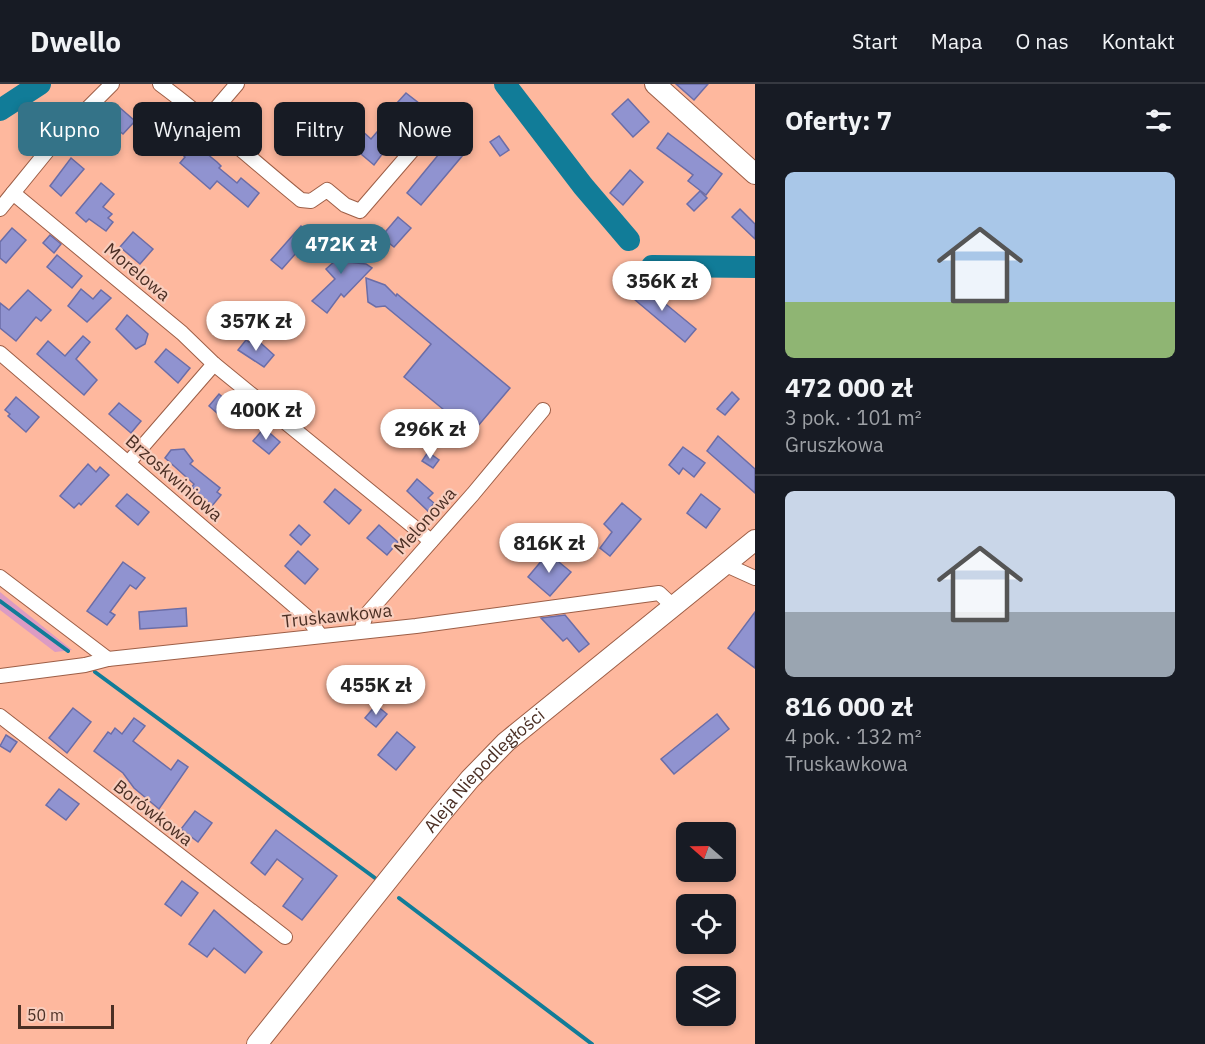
<!DOCTYPE html>
<html lang="pl">
<head>
<meta charset="utf-8">
<style>
  :root { --surface:#171b24; --page:#20242c; --text:#f1f3f6; --muted:#9ea1a6; --line:#363941; --accent:#347388 }
  body { margin:0; font-family:"IBM Plex Sans",sans-serif; background:var(--page); color:var(--text); height:100vh; display:flex; flex-direction:column; font-size:22px; white-space:nowrap }
  * { box-sizing:border-box; margin:0 }
  p { font-size:20px; color:var(--muted) }
  .icon { flex:none; width:33px; height:33px; fill:none; stroke:currentColor; stroke-width:2; stroke-linecap:round; stroke-linejoin:round }
  .map { position:relative; flex:1; overflow:hidden }
  .sheet { display:flex; flex-direction:column; background:var(--surface); width:450px }
  .sheet>* { flex:none }
  .hud { position:absolute; left:18px; top:18px; width:570px; height:54px; display:flex; gap:12px }
  .needle { width:39px; rotate:290deg }
  .fabs { position:absolute; left:676px; top:738px; display:grid; gap:12px }
  .fabs a { display:grid; place-items:center; width:60px; height:60px; border-radius:9px; background:var(--surface); box-shadow:0 3px 9px #0003; font-size:30px }
  .scale { position:absolute; left:18px; bottom:15px; width:96px; box-sizing:border-box; padding-left:6px; border:3px solid #4b2f24; border-top:0; font-size:16px; line-height:21px; white-space:nowrap; color:#4b2f24; -webkit-text-stroke:4px #f8cdbd; paint-order:stroke }
  .price { position:absolute; translate:-50% -51px; padding:0 14px; border-radius:21px; background:#fff; color:#222; font-size:20px; line-height:39px; filter:drop-shadow(0 2px 3px #0008) }
  .price::after { content:''; position:absolute; left:50%; top:36px; width:18px; height:14px; margin-left:-9px; background:inherit; clip-path:polygon(0 0,100% 0,50% 100%) }
  .price.active { background:var(--accent); color:#fff }
  ul { padding:0; list-style:none }
  li { display:grid; align-content:center; gap:12px; height:318px; padding:0 30px }
  li+li { border-top:2px solid var(--line) }
  li span { display:grid; place-items:center; height:186px; border-radius:9px; color:#555 }
  li>.icon { margin-inline-start:auto }
  span .icon { width:108px; height:108px; fill:#fffc; stroke-width:1 }
  li b { font-size:26px }
  h2 { display:flex; justify-content:space-between; align-items:center; height:72px; padding:0 30px; font-size:26px }
  .chip { padding:0 21px; border-radius:9px; background:var(--surface); box-shadow:0 3px 9px #0003; font-size:21px; line-height:54px }
  .chip.active { background:var(--accent); color:#fff }
  header { display:flex; align-items:center; gap:36px; box-sizing:border-box; height:84px; padding:0 30px; background:var(--surface); border-bottom:2px solid var(--line) }
  header strong { font-size:28px }
  nav { display:flex; gap:33px; margin-inline-start:auto; font-size:21px }
  main { display:flex; flex:1; min-height:0 }
  .map>svg:first-child { display:block }
  .green { fill:#dc9bc3 }
  .lines { fill:none; stroke-linecap:round; stroke-linejoin:round }
  .stream { stroke:#117c98; stroke-width:4 }
  .river { stroke:#117c98; stroke-width:22 }
  .building { fill:#9093d0; stroke:#6b6da7; stroke-width:1.5 }
  .street-casing { stroke:#9d5e46; stroke-width:16 }
  .secondary-casing { stroke:#9d5e46; stroke-width:22 }
  .street { stroke:#fff; stroke-width:14 }
  .secondary { stroke:#fff; stroke-width:20 }
  .labels { text-anchor:middle; stroke-width:4.5; stroke-linejoin:round; paint-order:stroke }
  .street-label { font-size:18px; fill:#4b2f24; stroke:#f8cdbd }
</style>
</head>
<body>
<header>
<strong>Dwello</strong>
<nav><a>Start</a><a>Mapa</a><a>O nas</a><a>Kontakt</a></nav>
</header>
<main>
<div class="map">
<svg width="755" height="960" viewBox="0 0 755 960">
  <rect width="100%" height="100%" fill="#feb89e"/>
  <polygon class="green" points="0,508 72,566 55,568 0,526"/>
  <g class="lines">
    <g class="stream">
      <polyline points="0,517 68,567"/>
      <polyline points="95,588 375,794"/>
      <polyline points="399,814 592,960"/>
    </g>
    <g class="river">
      <polyline points="505,0 583,102 629,156"/>
      <polyline points="0,26 40,0"/>
      <polyline points="652,182 755,183"/>
    </g>
  </g>
  <g class="building">
    <polygon points="676,0 708,0 694,16"/>
    <polygon points="406,9 420,20 374,81 348,59 360,45 371,55 389,34 386,31"/>
    <polygon points="628,15 649,38 633,53 612,30"/>
    <polygon points="119,23 135,37 123,50 118,46 110,54 98,44"/>
    <polygon points="163,36 199,67 201,65 217,78 221,82 219,84 237,99 241,94 259,109 248,123 217,97 210,105 180,79 185,73 165,56 160,62 156,58 152,64 143,56"/>
    <polygon points="668,49 722,90 706,111 688,97 693,91 657,64"/>
    <polygon points="499,52 509,66 500,72 490,58"/>
    <polygon points="448,59 463,71 421,121 407,109"/>
    <polygon points="71,74 84,85 61,112 50,102"/>
    <polygon points="630,86 643,98 623,121 610,109"/>
    <polygon points="101,99 114,110 103,123 112,130 108,134 113,138 106,147 89,135 86,138 76,129"/>
    <polygon points="700,107 707,114 694,127 687,120"/>
    <polygon points="740,125 755,140 755,155 732,133"/>
    <polygon points="398,133 411,144 394,163 381,153"/>
    <polygon points="301,142 312,151 282,185 271,176"/>
    <polygon points="12,144 26,156 6,179 0,174 0,158"/>
    <polygon points="133,148 153,165 140,180 120,163"/>
    <polygon points="50,151 61,160 54,169 43,159"/>
    <polygon points="340,153 352,161 347,178 366,180 372,184 344,213 341,210 327,229 312,217 335,195 326,185 336,176 328,164 334,154"/>
    <polygon points="57,171 82,192 72,204 47,183"/>
    <polygon points="366,194 385,201 396,212 397,210 510,304 472,349 404,293 431,260 385,222 376,223 368,218"/>
    <polygon points="639,198 696,245 685,258 628,210"/>
    <polygon points="81,205 93,215 101,206 111,214 87,238 68,222"/>
    <polygon points="28,206 51,226 41,237 36,233 16,257 0,244 0,219 9,226"/>
    <polygon points="127,231 148,250 145,260 136,265 116,245"/>
    <polygon points="83,252 90,258 76,275 97,296 84,311 37,270 48,257 65,272"/>
    <polygon points="254,253 274,271 264,283 238,266 246,256 249,258"/>
    <polygon points="166,265 190,284 178,299 155,278"/>
    <polygon points="732,308 739,315 725,331 717,325"/>
    <polygon points="219,310 235,324 233,327 234,333 228,333 225,336 209,322"/>
    <polygon points="16,313 39,333 26,348 8,332 10,330 5,326"/>
    <polygon points="119,319 141,337 131,349 109,330"/>
    <polygon points="264,344 280,358 269,370 253,357"/>
    <polygon points="718,352 755,385 755,409 707,367"/>
    <polygon points="683,363 705,379 694,393 683,384 679,390 669,381"/>
    <polygon points="184,365 193,377 190,380 220,404 217,408 221,411 212,422 192,403 194,400 165,374 171,366"/>
    <polygon points="428,368 439,376 433,384 422,377"/>
    <polygon points="88,380 96,388 100,383 109,391 81,421 79,419 74,424 60,412"/>
    <polygon points="417,395 433,409 428,414 434,419 428,427 407,407"/>
    <polygon points="335,405 361,426 349,440 324,418"/>
    <polygon points="127,410 149,428 138,441 116,422"/>
    <polygon points="701,410 720,425 706,444 687,429"/>
    <polygon points="622,419 641,435 610,472 600,464 612,448 604,440"/>
    <polygon points="299,441 310,451 301,461 290,451"/>
    <polygon points="379,441 398,458 387,471 367,454"/>
    <polygon points="298,467 318,485 305,500 285,482"/>
    <polygon points="548,469 571,488 550,512 528,493"/>
    <polygon points="123,478 145,494 136,505 130,501 110,528 115,531 107,541 87,527"/>
    <polygon points="186,524 187,542 140,545 139,528"/>
    <polygon points="755,528 755,584 728,564"/>
    <polygon points="565,531 589,560 579,568 567,554 563,557 541,534"/>
    <polygon points="376,621 387,630 376,643 365,634"/>
    <polygon points="73,624 91,638 67,669 49,654"/>
    <polygon points="717,630 729,645 674,690 661,675"/>
    <polygon points="134,634 145,642 133,657 171,686 178,676 188,683 159,725 134,704 123,689 94,667 108,648 111,650 115,644 122,650"/>
    <polygon points="397,648 415,663 396,686 378,671"/>
    <polygon points="6,651 17,658 10,668 0,662"/>
    <polygon points="59,705 79,720 66,736 46,721"/>
    <polygon points="195,727 212,739 198,758 181,745"/>
    <polygon points="276,746 337,792 302,836 283,822 303,795 277,775 265,791 251,779"/>
    <polygon points="182,797 198,809 181,832 165,820"/>
    <polygon points="214,826 262,868 245,889 214,864 207,873 189,860"/>
  </g>
  <g class="lines">
    <defs>
      <g id="street">
        <path d="M160 0C209 36 253 77 301 116L311 117 327 106 345 121 360 127 435 40 454 26"/>
        <polyline points="207,35 237,0"/>
        <polyline points="13,109 182,249 214,280 431,457"/>
        <polyline points="0,125 57,55 112,0"/>
        <polyline points="0,269 306,532 320,551"/>
        <polyline points="129,378 214,280"/>
        <polyline points="724,480 755,494"/>
        <polyline points="0,493 108,575"/>
        <polyline points="361,547 366,531 473,410 543,326"/>
        <polyline points="0,592 85,581 108,575 416,542 659,509 673,522"/>
        <polyline points="0,632 285,853"/>
      </g>
      <g id="secondary">
        <polyline points="655,0 755,90"/>
        <path id="s1" d="M257 960 440 731 470 695 506 658 755 456"/>
      </g>
    </defs>
    <use href="#street" class="street-casing"/>
    <use href="#secondary" class="secondary-casing"/>
    <use href="#street" class="street"/>
    <use href="#secondary" class="secondary"/>
  </g>
  <g class="labels">
    <g class="street-label">
      <text transform="translate(137 188) rotate(40)" y="6">Morelowa</text>
      <text transform="translate(174 394) rotate(41)" y="6">Brzoskwiniowa</text>
      <text transform="translate(425 437) rotate(-48)" y="6">Melonowa</text>
      <text transform="translate(337 532) rotate(-6)" y="6">Truskawkowa</text>
      <text dy="6" stroke="none"><textPath href="#s1" startOffset="356">Aleja Niepodległości</textPath></text>
      <text transform="translate(153 729) rotate(38)" y="6">Borówkowa</text>
    </g>
  </g>
</svg>
<div class="fabs">
<a><svg class="needle" viewBox="-14 -14 28 28"><path d="M0-13l5 13h-10z" fill="#e53935"/><path d="M0 13l5-13h-10z" fill="#9ea1a6"/></svg></a>
<a><svg class="icon" aria-label="locate" viewBox="0 0 24 24"><circle cx="12" cy="12" r="6"/><path d="M12 2v4M12 18v4M2 12h4M18 12h4"/></svg></a>
<a><svg class="icon" aria-label="layers" viewBox="0 0 24 24"><path d="M12 4l9 5-9 5-9-5zM3 14l9 5 9-5"/></svg></a>
</div>
<div class="scale">50 m</div>
<b class="price active" style="left:341px;top:191px">472K zł</b>
<b class="price" style="left:662px;top:228px">356K zł</b>
<b class="price" style="left:256px;top:268px">357K zł</b>
<b class="price" style="left:266px;top:357px">400K zł</b>
<b class="price" style="left:430px;top:376px">296K zł</b>
<b class="price" style="left:549px;top:490px">816K zł</b>
<b class="price" style="left:376px;top:632px">455K zł</b>
<div class="hud">
<a class="chip active">Kupno</a>
<a class="chip">Wynajem</a>
<a class="chip">Filtry</a>
<a class="chip">Nowe</a>
</div>
</div>
<section class="sheet">
<h2>Oferty: 7<svg class="icon" aria-label="filters" viewBox="0 0 24 24"><path d="M4 7h16M4 17h16"/><circle cx="9" cy="7" r="2"/><circle cx="15" cy="17" r="2"/></svg></h2>
<ul>
<li><span style="background:linear-gradient(#a9c7e8 70%,#8fb573 0)"><svg class="icon" aria-label="home" viewBox="0 0 24 24"><path d="M3 11l9-7 9 7M6 9v11h12V9"/></svg></span><div><b>472 000 zł</b><p>3 pok. · 101 m²</p><p>Gruszkowa</p></div></li>
<li><span style="background:linear-gradient(#c9d6e8 65%,#9aa5b1 0)"><svg class="icon" aria-label="home" viewBox="0 0 24 24"><path d="M3 11l9-7 9 7M6 9v11h12V9"/></svg></span><div><b>816 000 zł</b><p>4 pok. · 132 m²</p><p>Truskawkowa</p></div></li>
</ul>
</section>
</main>
</body>
</html>
